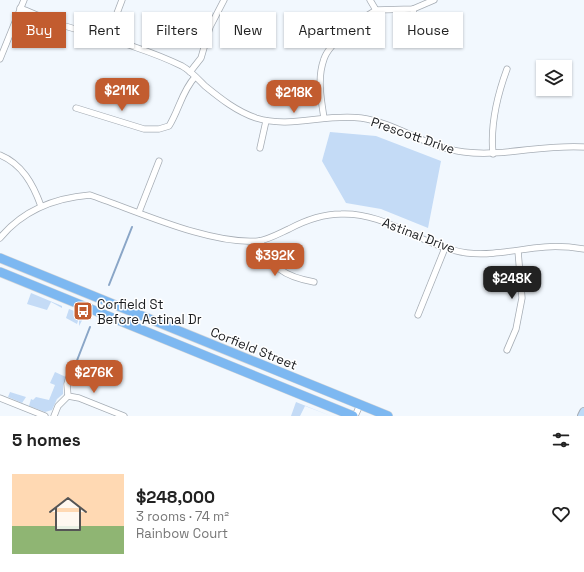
<!DOCTYPE html>
<html lang="en">
<head>
<meta charset="utf-8">
<style>
  :root { --surface:#fff; --page:#f6f6f6; --text:#222; --muted:#767676; --line:#e0e0e0; --accent:#c25c2f }
  body { margin:0; font-family:"Space Grotesk",sans-serif; background:var(--page); color:var(--text); height:100vh; display:flex; flex-direction:column; font-size:15px; white-space:nowrap }
  * { box-sizing:border-box; margin:0 }
  p { font-size:13px; color:var(--muted) }
  .icon { flex:none; width:22px; height:22px; fill:none; stroke:currentColor; stroke-width:2; stroke-linecap:round; stroke-linejoin:round }
  .map { position:relative; height:416px; overflow:hidden }
  .details { display:flex; flex-direction:column; background:var(--surface); flex:1 }
  .details>* { flex:none }
  .guide { position:absolute; left:12px; top:12px; width:560px; height:36px; display:flex; gap:8px }
  .fabs { position:absolute; left:536px; top:60px; display:grid; gap:8px }
  .fabs a { display:grid; place-items:center; width:36px; height:36px; border-radius:0px; background:var(--surface); box-shadow:0 1px 3px #0004; font-size:20px }
  .price { position:absolute; translate:-50% -34px; padding:0 9px; border-radius:8px; background:var(--accent); color:#fff; font-size:13px; line-height:26px; filter:drop-shadow(0 1px 2px #0008) }
  .price::after { content:''; position:absolute; left:50%; top:24px; width:12px; height:9px; margin-left:-6px; background:inherit; clip-path:polygon(0 0,100% 0,50% 100%) }
  .price.current { background:#222; color:#fff }
  ul { padding:0; list-style:none }
  li { display:flex; align-items:center; gap:12px; height:100px; padding:0 12px }
  li+li { border-top:1px solid var(--line) }
  li span { display:grid; place-items:center; flex:none; width:112px; height:80px; border-radius:0px; color:#555 }
  li>.icon { margin-inline-start:auto }
  span .icon { width:48px; height:48px; fill:#fffc; stroke-width:1 }
  li b { font-size:17px }
  h2 { display:flex; justify-content:space-between; align-items:center; height:48px; padding:0 12px; font-size:17px }
  .pill { padding:0 14px; border-radius:0px; background:var(--surface); box-shadow:0 1px 3px #0004; font-size:14px; line-height:36px }
  .pill.current { background:var(--accent); color:#fff }
  .map>svg:first-child { display:block }
  .green { fill:#c4dbf6 }
  .lines { fill:none; stroke-linecap:round; stroke-linejoin:round }
  .stream { stroke:#8aa6c7; stroke-width:2 }
  .street-casing { stroke:#a6adb5; stroke-width:7 }
  .secondary-casing { stroke:#a6adb5; stroke-width:10 }
  .primary-casing { stroke:#d6d6d7; stroke-width:10 }
  .street { stroke:#fff; stroke-width:5.5 }
  .secondary { stroke:#bedbf8; stroke-width:8 }
  .primary { stroke:#7db8f1; stroke-width:9 }
  .labels { text-anchor:middle; stroke-width:3; stroke-linejoin:round; paint-order:stroke }
  .street-label { font-size:13px; fill:#1b1d20; stroke:#fff }
  .poi-label { font-size:13px; fill:#1b1d20; stroke:#fff; text-anchor:start }
</style>
</head>
<body>
<div class="map">
<svg width="584" height="416" viewBox="0 0 584 416">
  <rect width="100%" height="100%" fill="#f2f8fe"/>
  <g class="green">
    <polygon points="330,132 376,136 441,161 428,228 381,209 346,203 322,161"/>
    <polygon points="31,293 62,306 62,308 51,302 47,310 27,304"/>
    <polygon points="69,309 85,315 79,326 79,318 77,324 66,318"/>
    <polygon points="55,372 66,377 63,385 63,394 57,399 52,410 45,412 29,406 31,399 33,400 36,397 49,400 55,385 50,383"/>
    <polygon points="10,392 26,397 22,403 8,397"/>
    <polygon points="296,402 331,416 305,406 300,416 291,416"/>
  </g>
  <g class="lines">
    <g class="stream">
      <polyline points="109,285 132,227"/>
      <polyline points="76,363 90,327"/>
    </g>
    <defs>
      <g id="street">
        <path d="M20 8C35 14 50 21 65 26 105 38 145 48 182 66 191 71 198 79 205 86 221 99 236 111 256 118 291 129 325 113 361 118 397 123 427 148 464 152 504 157 544 144 584 147"/>
        <polyline points="413,9 418,37"/>
        <polyline points="376,10 413,9 434,0"/>
        <polyline points="108,37 122,0"/>
        <polyline points="0,59 24,0"/>
        <polyline points="190,72 201,58 210,27 224,0"/>
        <path d="M76 108 144 129H159L169 126C179 110 182 91 195 77"/>
        <path d="M324 118C321 99 317 78 324 59 329 43 361 19 376 10L370 0"/>
        <polyline points="260,148 266,121"/>
        <path d="M493 154C490 124 497 96 507 69"/>
        <path d="M0 155C22 164 33 184 41 206"/>
        <polyline points="139,212 159,161"/>
        <path d="M0 238C23 210 54 198 90 195 137 211 210 245 258 241 268 240 280 233 289 229 304 221 324 214 341 214 387 212 422 247 467 253 493 256 519 249 545 247 558 246 571 247 584 249"/>
        <path d="M260 241C275 269 282 276 314 282"/>
        <polyline points="418,315 445,248"/>
        <polyline points="507,350 516,329 522,298 518,251"/>
        <polyline points="71,370 67,384 68,396 79,398 124,416"/>
        <polyline points="0,398 45,416"/>
        <polyline points="54,416 58,406 68,396"/>
        <polyline points="355,416 360,405"/>
      </g>
      <polyline id="secondary" points="582,416 584,412"/>
      <g id="primary">
        <polyline points="0,258 388,416"/>
        <polyline points="0,272 353,416"/>
      </g>
    </defs>
    <use href="#street" class="street-casing"/>
    <use href="#secondary" class="secondary-casing"/>
    <use href="#primary" class="primary-casing"/>
    <use href="#street" class="street"/>
    <use href="#secondary" class="secondary"/>
    <use href="#primary" class="primary"/>
  </g>
  <defs>
    <symbol id="bus-square" viewBox="-11 -11 22 22"><rect x="-9" y="-9" width="18" height="18" rx="4" fill="#c25c2f" stroke="#fff"/><path d="M-5-6H5V4H4V6H2V4H-2V6H-4V4H-5ZM-3.5-4V0h7V-4ZM-3.5 1.2v1.5H-2V1.2ZM2 1.2v1.5H3.5V1.2Z" fill="#fff"/></symbol>
  </defs>
  <g fill-rule="evenodd">
    <use href="#bus-square" x="72" y="300" width="22" height="22"/>
  </g>
  <g class="labels">
    <g class="street-label">
      <text transform="translate(413 135) rotate(19)" y="5">Prescott Drive</text>
      <text transform="translate(419 235) rotate(21)" y="5">Astinal Drive</text>
      <text transform="translate(254 348) rotate(22)" y="5">Corfield Street</text>
    </g>
    <g class="poi-label">
      <text x="97" y="309">Corfield St<tspan x="97" dy="15">Before Astinal Dr</tspan></text>
    </g>
  </g>
</svg>
<div class="fabs">
<a><svg class="icon" aria-label="layers" viewBox="0 0 24 24"><path d="M12 4l9 5-9 5-9-5zM3 14l9 5 9-5"/></svg></a>
</div>
<b class="price" style="left:122px;top:112px">$211K</b>
<b class="price" style="left:294px;top:114px">$218K</b>
<b class="price" style="left:275px;top:277px">$392K</b>
<b class="price current" style="left:512px;top:300px">$248K</b>
<b class="price" style="left:94px;top:394px">$276K</b>
<div class="guide">
<a class="pill current">Buy</a>
<a class="pill">Rent</a>
<a class="pill">Filters</a>
<a class="pill">New</a>
<a class="pill">Apartment</a>
<a class="pill">House</a>
</div>
</div>
<section class="details">
<h2>5 homes<svg class="icon" aria-label="filters" viewBox="0 0 24 24"><path d="M4 7h16M4 17h16"/><circle cx="9" cy="7" r="2"/><circle cx="15" cy="17" r="2"/></svg></h2>
<ul>
<li><span style="background:linear-gradient(#ffd9b3 65%,#8fb573 0)"><svg class="icon" aria-label="home" viewBox="0 0 24 24"><path d="M3 11l9-7 9 7M6 9v11h12V9"/></svg></span><div><b>$248,000</b><p>3 rooms · 74 m²</p><p>Rainbow Court</p></div><svg class="icon" aria-label="heart" viewBox="0 0 24 24"><path d="M12 20l-8-8c-3-5 5-10 8-4 3-6 11-1 8 4z"/></svg></li>
</ul>
</section>
</body>
</html>
